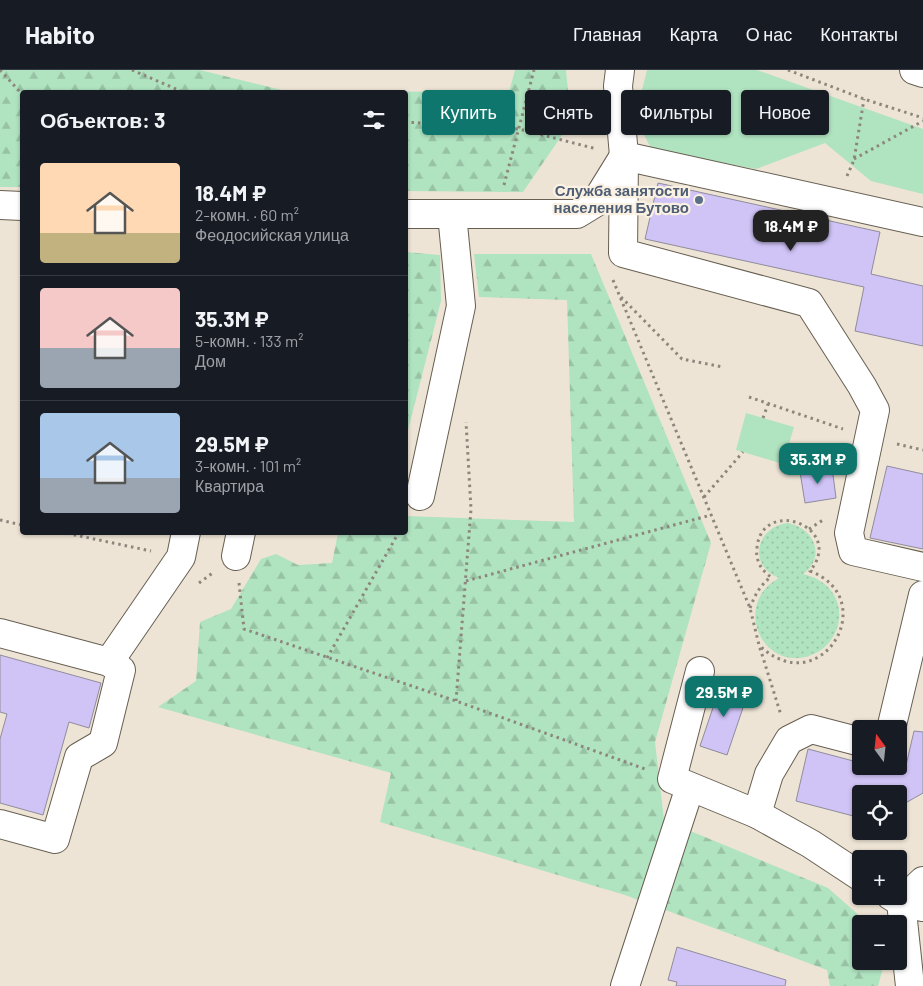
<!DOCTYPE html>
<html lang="ru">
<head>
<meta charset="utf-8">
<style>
  :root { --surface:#171b24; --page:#20242c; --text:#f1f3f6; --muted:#9ea1a6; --line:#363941; --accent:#0f766e }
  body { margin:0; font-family:Barlow,sans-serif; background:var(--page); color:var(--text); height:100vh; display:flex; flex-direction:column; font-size:19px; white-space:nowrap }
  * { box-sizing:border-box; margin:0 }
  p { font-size:16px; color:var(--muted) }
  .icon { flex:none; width:28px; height:28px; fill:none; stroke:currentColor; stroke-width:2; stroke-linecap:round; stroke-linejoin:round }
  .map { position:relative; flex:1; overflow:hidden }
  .side { position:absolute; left:20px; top:20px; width:388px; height:445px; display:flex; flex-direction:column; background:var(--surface); border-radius:5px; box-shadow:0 1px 4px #0004 }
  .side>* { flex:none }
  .hud { position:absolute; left:422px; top:20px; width:425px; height:45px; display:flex; gap:10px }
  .needle { width:32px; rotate:345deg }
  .tools { position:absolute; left:852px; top:650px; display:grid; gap:10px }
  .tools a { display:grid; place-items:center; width:55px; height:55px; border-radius:5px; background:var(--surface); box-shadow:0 1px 4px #0004; font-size:25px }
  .price { position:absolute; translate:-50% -42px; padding:0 11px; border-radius:10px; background:var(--accent); color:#fff; font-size:16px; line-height:32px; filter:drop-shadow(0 1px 2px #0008) }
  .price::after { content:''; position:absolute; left:50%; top:30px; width:15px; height:11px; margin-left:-8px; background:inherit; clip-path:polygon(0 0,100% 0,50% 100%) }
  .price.selected { background:#222; color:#fff }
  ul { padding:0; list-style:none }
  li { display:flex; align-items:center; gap:15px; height:125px; padding:0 20px }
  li+li { border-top:1px solid var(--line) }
  li span { display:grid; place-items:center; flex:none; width:140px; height:100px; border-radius:5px; color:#555 }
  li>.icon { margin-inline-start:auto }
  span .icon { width:60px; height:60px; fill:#fffc; stroke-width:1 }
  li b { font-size:21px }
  h2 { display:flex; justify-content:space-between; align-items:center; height:60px; padding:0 20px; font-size:21px }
  .tag { padding:0 18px; border-radius:5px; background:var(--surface); box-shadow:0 1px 4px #0004; font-size:18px; line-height:45px }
  .tag.selected { background:var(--accent); color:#fff }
  header { display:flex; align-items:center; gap:30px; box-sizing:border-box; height:70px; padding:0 25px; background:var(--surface); border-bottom:1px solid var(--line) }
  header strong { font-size:24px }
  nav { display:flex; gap:28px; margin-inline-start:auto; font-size:18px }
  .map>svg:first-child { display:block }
  .grass { fill:#b0e3c0 }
  .forest { fill:url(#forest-firs) }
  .park { fill:url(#park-dots) }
  .building { fill:#d0c3f6; stroke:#908c9b }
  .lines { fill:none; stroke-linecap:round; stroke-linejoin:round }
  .minor-casing { stroke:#675f52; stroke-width:30 }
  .path { stroke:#8d867c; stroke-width:3; stroke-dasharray:2.5 4; stroke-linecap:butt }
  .minor { stroke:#fff; stroke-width:28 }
  .service-dot { fill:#5c6f8a; stroke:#faf1e2; stroke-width:2 }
  .labels { text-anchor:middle; stroke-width:4.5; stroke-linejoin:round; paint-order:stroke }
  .service-label { font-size:15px; font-weight:bold; fill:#4e5e75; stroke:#faf1e2; text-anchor:end }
</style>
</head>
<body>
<header>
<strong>Habito</strong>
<nav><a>Главная</a><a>Карта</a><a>О нас</a><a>Контакты</a></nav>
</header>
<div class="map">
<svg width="923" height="916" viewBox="0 0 923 916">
  <defs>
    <pattern id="forest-firs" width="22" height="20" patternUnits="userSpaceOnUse" patternTransform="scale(1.25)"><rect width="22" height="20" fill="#b0e3c0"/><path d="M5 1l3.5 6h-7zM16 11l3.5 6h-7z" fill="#97c2a4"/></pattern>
    <pattern id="park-dots" width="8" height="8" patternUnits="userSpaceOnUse" patternTransform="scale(1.25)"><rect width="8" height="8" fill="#b0e3c0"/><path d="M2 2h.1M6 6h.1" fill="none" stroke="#97c2a4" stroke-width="1.8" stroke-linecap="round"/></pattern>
  </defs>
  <rect width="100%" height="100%" fill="#ede4d5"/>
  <g class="grass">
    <polygon points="647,0 757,0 923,59 923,124 871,111 825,73 756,99 652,80 635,48"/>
    <polygon points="746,343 794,357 783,394 736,380"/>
  </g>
  <g class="forest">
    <polygon points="0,0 200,0 286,21 509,22 515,0 566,0 571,52 523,122 405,121 405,22 22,22 22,117 0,117"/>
    <polygon points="405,182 440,185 441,231 405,372"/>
    <polygon points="474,184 591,184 711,473 655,672 664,750 828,818 869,854 861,854 861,891 885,891 878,916 830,916 827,900 625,825 380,752 391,703 158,637 196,611 200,552 231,539 261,489 276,484 298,495 332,493 338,463 405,462 405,446 574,452 567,230 479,227"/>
  </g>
  <path class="park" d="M787 453C814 457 827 487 803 504 815 507 827 513 834 525 841 537 841 552 834 565 829 575 820 582 809 586 760 601 733 532 779 508 748 496 755 458 787 453Z"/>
  <g class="building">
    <polygon points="658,113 880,162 871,204 923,216 923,276 855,261 864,217 645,169"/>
    <polygon points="887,396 923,404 923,479 870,468"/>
    <polygon points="832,397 836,428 805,433 800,402"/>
    <polygon points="0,585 101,613 89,658 69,652 43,745 0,733 0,669 7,644 0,642"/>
    <polygon points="722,611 749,620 727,685 700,676"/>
    <polygon points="914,661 923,662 923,723 902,735 899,748 899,724 861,724 861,748 796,731 808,679 861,693 861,696 873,696 904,704"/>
    <polygon points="677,877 786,910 785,916 676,916 677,912 668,910"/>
  </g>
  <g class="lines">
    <defs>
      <g id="minor">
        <polyline points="620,0 618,16 624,86 623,183 809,233 862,316 875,340 849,463 853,481 923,497"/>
        <polyline points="914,0 923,3"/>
        <polyline points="0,135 22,136"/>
        <polyline points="405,144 577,144 595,133 624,86 923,152"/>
        <polyline points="420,426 461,236 452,144"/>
        <polyline points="236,486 241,462"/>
        <polyline points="0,563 109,592 121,600 103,673 79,687 55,769 0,754"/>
        <polyline points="109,592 181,487 186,462"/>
        <polyline points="700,601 672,709 757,744"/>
        <polyline points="891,659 923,525"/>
        <polyline points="861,672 811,659 789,670 769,704 757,744 811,774 861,807"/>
        <polyline points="891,826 901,832 923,811"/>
        <polyline points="625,916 690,717"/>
        <polyline points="910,916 901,832 923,837"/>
      </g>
    </defs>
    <use href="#minor" class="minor-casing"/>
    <g class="path">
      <polyline points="0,0 22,24"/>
      <polyline points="132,0 183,22"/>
      <polyline points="788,0 864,29 923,48"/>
      <polyline points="405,52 519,59 597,79"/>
      <polyline points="854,89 923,51"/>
      <polyline points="847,106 854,90 864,29"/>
      <polyline points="504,115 534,0"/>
      <polyline points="613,210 750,538 759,575 781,645"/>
      <polyline points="621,227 682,289 723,297"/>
      <polyline points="749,327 843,359"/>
      <polyline points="763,348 768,334"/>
      <polyline points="897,374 923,380"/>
      <polyline points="704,427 743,382"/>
      <polyline points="0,450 22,455"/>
      <polyline points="809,459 823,450"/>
      <polyline points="61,462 151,481"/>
      <polyline points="466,511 711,445"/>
      <polyline points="199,513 214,502"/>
      <polyline points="239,513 244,559 456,631 645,699"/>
      <path d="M750 538C755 525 760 515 771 507 761 500 755 490 757 477 763 426 846 457 810 501 883 529 821 633 760 576"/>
      <polyline points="327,588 399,462"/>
      <polyline points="456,631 471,439 466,352"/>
    </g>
    <use href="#minor" class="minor"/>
  </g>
  <circle class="service-dot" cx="699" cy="130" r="5"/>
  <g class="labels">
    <g class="service-label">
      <text x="689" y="126">Служба занятости<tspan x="689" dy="17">населения Бутово</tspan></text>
    </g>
  </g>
</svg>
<div class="tools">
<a><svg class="needle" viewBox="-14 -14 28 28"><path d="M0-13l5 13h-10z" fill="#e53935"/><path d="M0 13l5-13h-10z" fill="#9ea1a6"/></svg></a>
<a><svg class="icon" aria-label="locate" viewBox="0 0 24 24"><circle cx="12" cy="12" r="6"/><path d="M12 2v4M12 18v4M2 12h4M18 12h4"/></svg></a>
<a>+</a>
<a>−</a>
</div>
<b class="price selected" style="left:791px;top:182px">18.4M ₽</b>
<b class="price" style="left:818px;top:415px">35.3M ₽</b>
<b class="price" style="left:724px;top:648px">29.5M ₽</b>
<div class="hud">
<a class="tag selected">Купить</a>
<a class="tag">Снять</a>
<a class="tag">Фильтры</a>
<a class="tag">Новое</a>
</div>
<section class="side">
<h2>Объектов: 3<svg class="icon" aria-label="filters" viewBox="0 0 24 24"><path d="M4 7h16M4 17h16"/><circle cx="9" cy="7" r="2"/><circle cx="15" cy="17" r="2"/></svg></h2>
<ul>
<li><span style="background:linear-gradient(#ffd9b3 70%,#c2b280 0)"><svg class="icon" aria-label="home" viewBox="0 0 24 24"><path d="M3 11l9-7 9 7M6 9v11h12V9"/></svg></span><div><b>18.4M ₽</b><p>2-комн. · 60 m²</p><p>Феодосийская улица</p></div></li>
<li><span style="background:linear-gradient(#f6c9c9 60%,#9aa5b1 0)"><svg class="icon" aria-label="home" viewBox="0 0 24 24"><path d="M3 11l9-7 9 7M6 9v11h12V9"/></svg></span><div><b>35.3M ₽</b><p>5-комн. · 133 m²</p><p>Дом</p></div></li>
<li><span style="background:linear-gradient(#a9c7e8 65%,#9aa5b1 0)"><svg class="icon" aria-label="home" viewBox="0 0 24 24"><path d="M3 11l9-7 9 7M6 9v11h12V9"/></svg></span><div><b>29.5M ₽</b><p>3-комн. · 101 m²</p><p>Квартира</p></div></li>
</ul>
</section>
</div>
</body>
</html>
